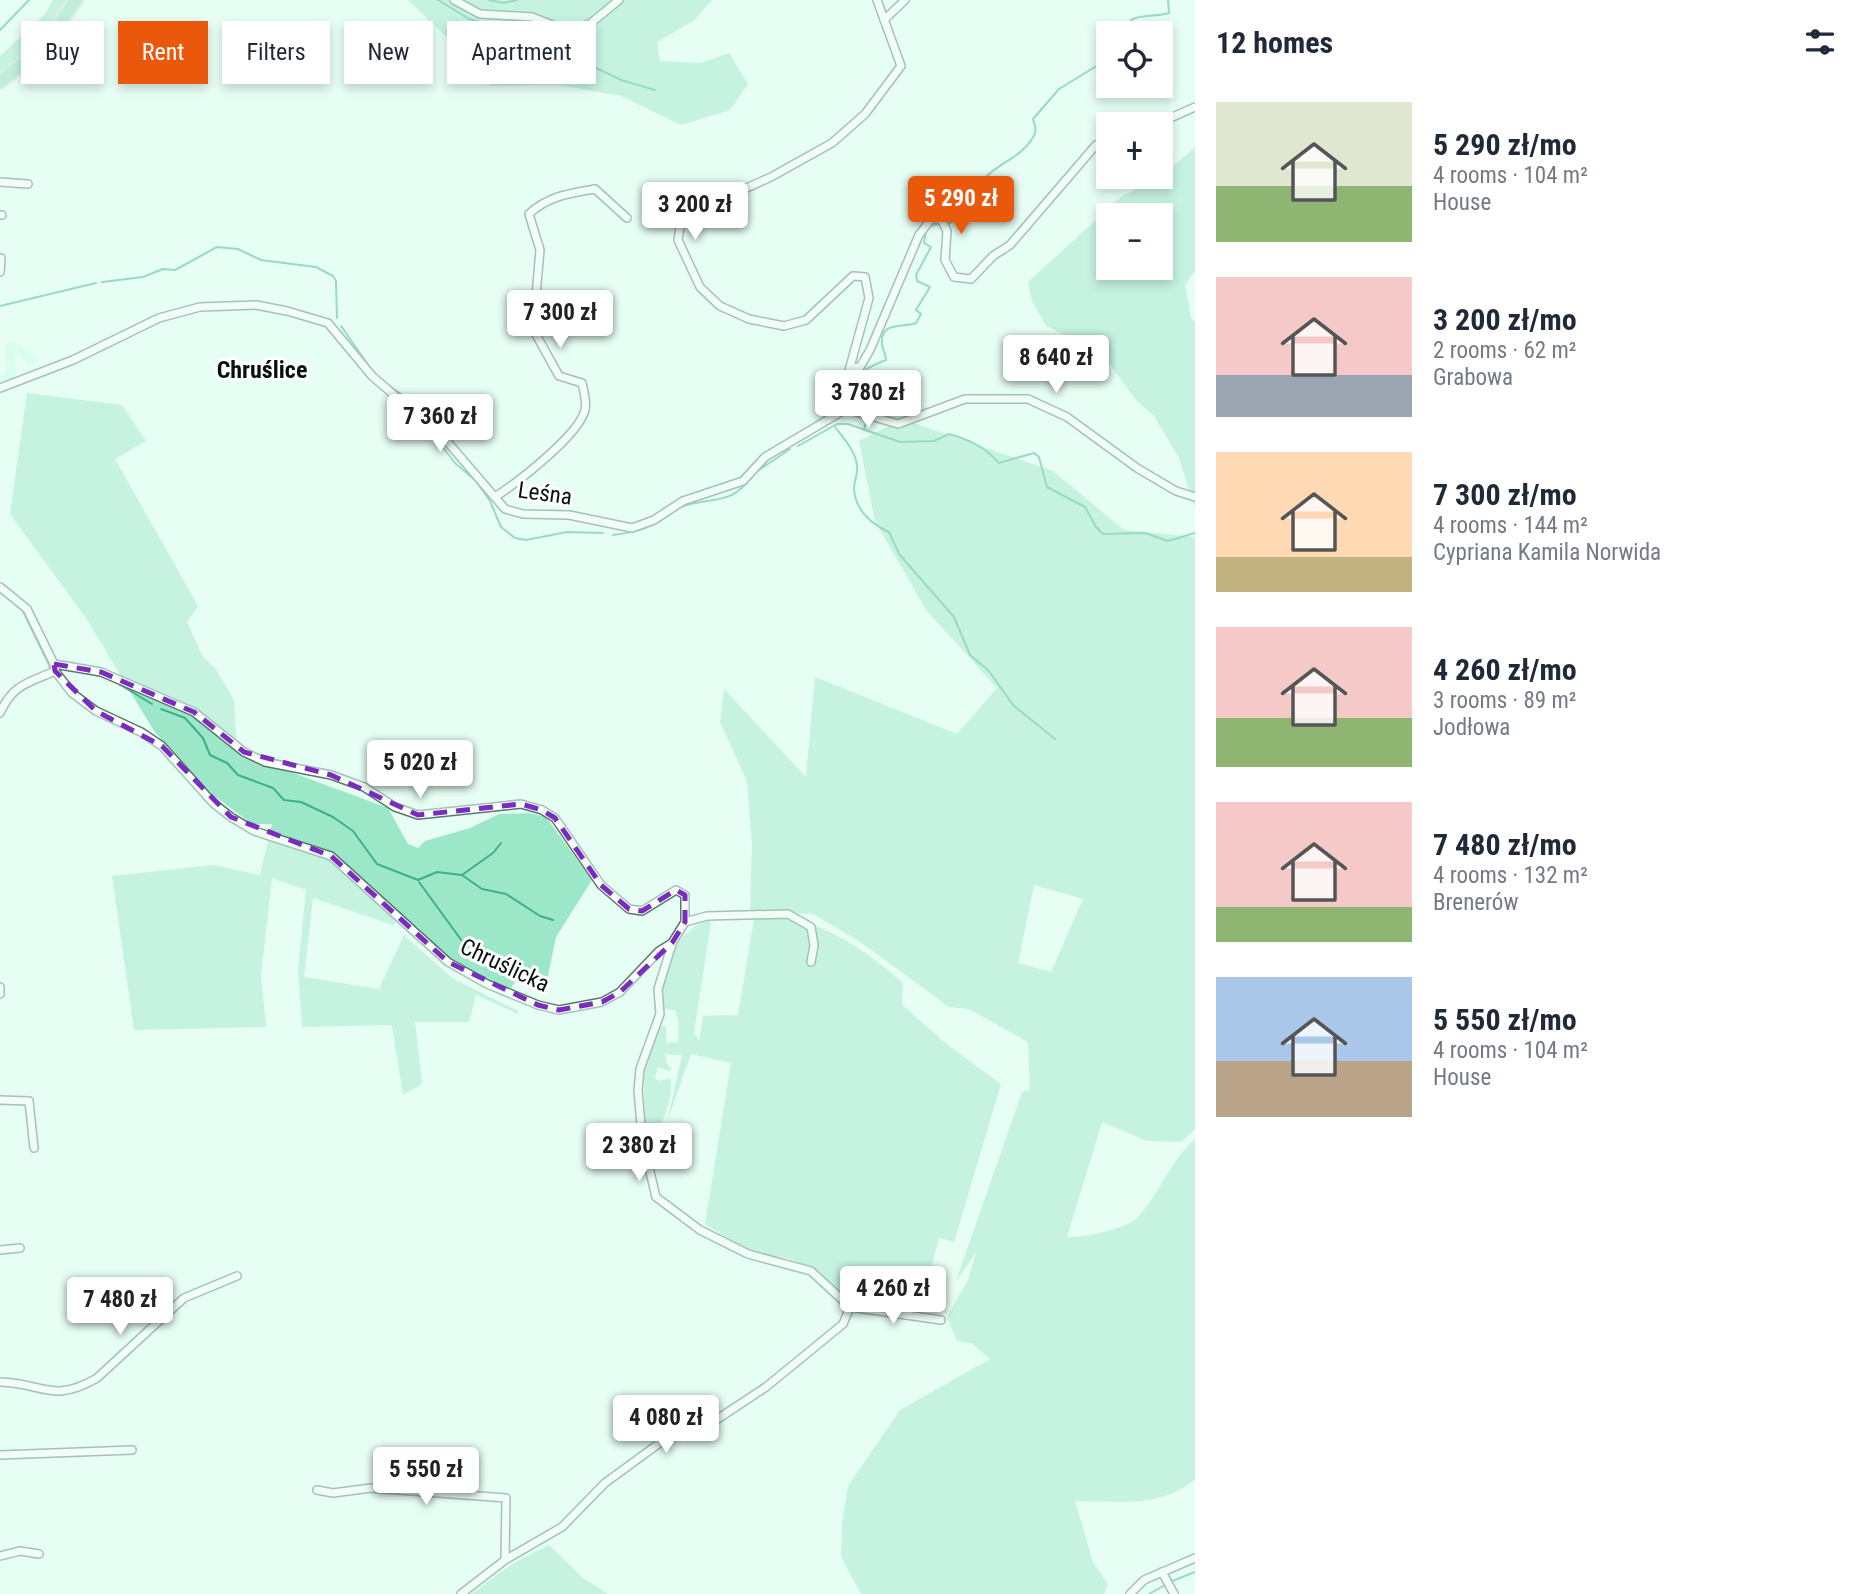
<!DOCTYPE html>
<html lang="en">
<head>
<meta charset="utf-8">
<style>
  :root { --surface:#fff; --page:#f6f6f7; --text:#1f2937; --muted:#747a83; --accent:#ea580c }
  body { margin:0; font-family:"Roboto Condensed",sans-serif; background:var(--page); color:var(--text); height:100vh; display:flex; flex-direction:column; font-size:26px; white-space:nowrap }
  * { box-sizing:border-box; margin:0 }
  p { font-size:23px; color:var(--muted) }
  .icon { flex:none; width:38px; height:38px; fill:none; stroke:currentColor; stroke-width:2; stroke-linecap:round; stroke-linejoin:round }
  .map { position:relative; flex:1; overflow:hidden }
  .side { display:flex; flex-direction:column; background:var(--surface); width:665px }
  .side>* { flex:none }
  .banner { position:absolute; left:21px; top:21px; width:665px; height:63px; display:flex; gap:14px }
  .fabs { position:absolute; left:1096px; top:21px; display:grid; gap:14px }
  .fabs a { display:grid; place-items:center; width:77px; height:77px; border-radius:0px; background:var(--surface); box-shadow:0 4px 10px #0003; font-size:35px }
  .price { position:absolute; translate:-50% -60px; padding:0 16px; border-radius:7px; background:#fff; color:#222; font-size:23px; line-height:46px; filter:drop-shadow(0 2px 4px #0008) }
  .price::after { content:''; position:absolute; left:50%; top:42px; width:21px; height:16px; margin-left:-10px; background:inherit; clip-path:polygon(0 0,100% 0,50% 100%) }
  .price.current { background:var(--accent); color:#fff }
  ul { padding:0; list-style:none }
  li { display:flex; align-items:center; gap:21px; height:175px; padding:0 21px }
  li span { display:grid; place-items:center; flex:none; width:196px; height:140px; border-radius:0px; color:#555 }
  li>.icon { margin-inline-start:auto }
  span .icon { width:84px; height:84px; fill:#fffc; stroke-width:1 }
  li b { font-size:30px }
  h2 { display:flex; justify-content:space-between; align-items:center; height:84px; padding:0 21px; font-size:30px }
  .tag { padding:0 24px; border-radius:0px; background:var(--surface); box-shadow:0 4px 10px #0003; font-size:24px; line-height:63px }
  .tag.current { background:var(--accent); color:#fff }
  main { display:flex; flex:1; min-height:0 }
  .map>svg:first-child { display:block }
  .built { fill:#cbfde8 }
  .green { fill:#9de7c9; fill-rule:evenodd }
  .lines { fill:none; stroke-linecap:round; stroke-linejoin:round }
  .stream { stroke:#3db08a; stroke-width:2 }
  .street-casing { stroke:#55796a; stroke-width:10 }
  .primary-casing { stroke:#dcdedd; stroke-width:16 }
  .street { stroke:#fff; stroke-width:7 }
  .primary { stroke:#92dcc4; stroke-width:12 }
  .marked { fill:none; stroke:#7b2cbf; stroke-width:5; stroke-dasharray:14 9; stroke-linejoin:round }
  .labels { text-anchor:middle; stroke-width:6; stroke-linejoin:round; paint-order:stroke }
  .street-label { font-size:23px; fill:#05120d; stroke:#fff }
  .neighbourhood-label { font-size:24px; font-weight:bold; fill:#05120d; stroke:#fff }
</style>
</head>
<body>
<main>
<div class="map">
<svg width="1195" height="1594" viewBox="0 0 1195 1594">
  <rect width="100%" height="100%" fill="#e6fef3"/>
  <polygon class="built" points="6,343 18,343 38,360 29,366 19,355 15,356 16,379 0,386 0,376 5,373"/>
  <g class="green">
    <polygon points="53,0 69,0 41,40 0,74 0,56 44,15"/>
    <polygon points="408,0 712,0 693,21 657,42 660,61 701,63 729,53 748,84 730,110 681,125 621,96 559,85 491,86 461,70 459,49"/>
    <path d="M1195 147V271L1185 285 1191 318 1195 322V508L1179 458 1154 416 1136 400 1100 351 1046 326 1032 301 1028 282 1121 197 1166 173ZM1108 215H1160V268H1108Z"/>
    <polygon points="27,393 122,405 146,441 115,459 198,606 187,622 203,657 215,668 234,700 237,752 388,808 408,844 418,848 425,841 470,828 499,814 529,813 546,817 592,880 556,937 544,995 519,976 511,988 484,979 439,950 418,927 396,921 393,925 313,898 304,977 379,989 404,935 452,978 518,1011 518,1014 476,995 469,1022 415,1022 422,1084 403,1095 392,1025 302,1027 298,971 306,890 272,878 261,975 266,1027 134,1030 112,876 214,865 260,875 272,824 252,824 209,792 154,731 86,618 10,514"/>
    <path d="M902 419 1053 471 1124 530 1195 537V1129L1181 1142 1147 1141 1102 1122 1067 1237C1083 1238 1127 1229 1138 1217 1160 1193 1169 1163 1195 1139V1479C1161 1509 1117 1501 1075 1501L1093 1562 1108 1584 1104 1594H861L841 1557 842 1523 848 1486 900 1410 990 1359 973 1344 957 1341 947 1317 968 1280 976 1253 956 1281 1022 1092 1030 1090 1028 1042 969 1009 949 1007 859 941 813 914 750 912 752 845 747 781 720 722 724 689 806 777 815 677 957 734 997 688 926 610 875 521 859 441ZM1034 885 1083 899 1051 972 1018 963Z"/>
    <path d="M784 917C829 925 869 953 903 983L902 1005 949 1046 1001 1084 954 1242 939 1238 919 1313 896 1306 877 1307 847 1300 817 1270 787 1258 754 1255 705 1224 731 1063 691 1054 667 1122 682 1055 665 1054 667 1064 672 1069 669 1071 658 1067 655 1078 659 1081 670 1078C675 1095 661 1134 646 1141L643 1073 660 1026H666V1043L678 1042 679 1022 675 1010 665 1009C655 974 674 933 708 920L711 922 694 1033 699 1041 703 1016 738 1015 754 919Z"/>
    <polygon points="549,1545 583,1578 608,1594 471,1594 512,1564"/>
  </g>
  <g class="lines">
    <g class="stream">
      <polyline points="438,0 469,19 524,33 621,80 655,90"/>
      <polyline points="489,0 504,3 517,0"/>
      <polyline points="0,30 29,0"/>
      <path d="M1128 33 1132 27 1131 20C1140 14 1158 17 1169 13L1168 0"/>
      <path d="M948 224C968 215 973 188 989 174 1003 162 1022 155 1032 139 1038 131 1035 126 1033 119L1059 89 1108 59"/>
      <polyline points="929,226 940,224"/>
      <polyline points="102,282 143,277 163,269 175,270 217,247 238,249 261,260 316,267 333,276 336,281 337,318"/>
      <polyline points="0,306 96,283"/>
      <polyline points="341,326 373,372"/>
      <polyline points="388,385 407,398"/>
      <polyline points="404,410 422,424"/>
      <path d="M869 412C867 381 839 378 886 360 886 354 883 351 882 344 880 321 903 328 916 323L921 314 916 310 930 287 917 281 916 275 931 247 924 243 926 231"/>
      <path d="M835 427C843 438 855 450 857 465 858 472 855 480 854 487 854 509 871 524 889 532L899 554 954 617 970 655 989 671 1013 705 1055 739"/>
      <polyline points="864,429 867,420"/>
      <polyline points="431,432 455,463 476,481 490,501 501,527 515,538 526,540 567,532 603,533"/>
      <path d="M798 446 837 424H848L900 442 934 441 949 434C970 440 985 447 999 463L1034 453 1039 457 1047 487 1085 507 1096 527 1103 534 1145 533 1168 541 1195 533"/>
      <polyline points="756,472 790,449"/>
      <path d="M678 508C711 495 730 508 752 476"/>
      <path d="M613 535C639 532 654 527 674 511"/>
      <polyline points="22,609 50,667"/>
      <polyline points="114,681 152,704"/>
      <polyline points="161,709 185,718 203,738 210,755 227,763 238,775 273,788 284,800 301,802 333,817 353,831 377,864 418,880 437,872 462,875 482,889 506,894 540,916 553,920"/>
      <polyline points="462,875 493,853 501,843"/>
      <polyline points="419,882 462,941 496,963"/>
      <polyline points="1170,1582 1195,1572"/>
      <polyline points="1149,1594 1165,1585"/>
    </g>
    <defs>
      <g id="street">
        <polyline points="454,0 480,14 532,17 570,32 591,23 619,0"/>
        <polyline points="884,20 905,0"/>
        <polyline points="1157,124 1195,107"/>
        <polyline points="0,182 28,184"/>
        <polyline points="0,215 2,215"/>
        <polyline points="0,272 1,258"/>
        <polyline points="850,368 860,367 870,350 919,235 931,219 941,219 947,231 945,260 954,277 971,279 993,256 1010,245 1096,145 1108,140"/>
        <polyline points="0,388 73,360 159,318 200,307 256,305 287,311 328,323 372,376 445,439 505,509 523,514 569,515 632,528 654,520 683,501 743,481 765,457 846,409 845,385 869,298 865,277 853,276 806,320 784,326 749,319 720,306 700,287 678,240 680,227 691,213 771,177 832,143 865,114 901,66 877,0"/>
        <polyline points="846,409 898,424 965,399 1028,399 1067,417 1137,468 1176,491 1195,497"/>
        <path d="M495 497C518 482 579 435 585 410 587 402 584 392 582 383L559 376 533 329 540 250 529 214C548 196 571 193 595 189L627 218"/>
        <polyline points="0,587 27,609 54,664 55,671 72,693 96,711 141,732 162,746 213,803 231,817 254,831 331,856 448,962 487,984 538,1005 559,1010 602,1002 620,992 659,951 672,943 685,922 685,895 676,890 642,911 629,909 601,885 555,818 542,810 521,804 418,815 395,807 364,787 331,775 265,762 244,752 194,712 101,672 54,664"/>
        <path d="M0 713C13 684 28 683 55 671"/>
        <polyline points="685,922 707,916 788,914 811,927 814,945 811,962"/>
        <polyline points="672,944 658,989 660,1014 640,1069 638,1090 642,1138 656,1197 700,1230 748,1254 811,1271 850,1307 941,1320"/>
        <polyline points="0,987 0,994"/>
        <polyline points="0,1100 29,1101 34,1148"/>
        <polyline points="0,1250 20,1248"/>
        <path d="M0 1382C44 1383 52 1404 97 1378L184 1298 237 1276"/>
        <polyline points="0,1455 132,1450"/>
        <polyline points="317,1490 333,1493 371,1488 506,1498 505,1560"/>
        <polyline points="0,1556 20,1551 39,1554"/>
        <polyline points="1162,1572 1174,1594"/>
        <polyline points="461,1594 505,1560 562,1527 605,1483 661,1442 716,1420 766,1387 843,1324 850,1307"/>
        <polyline points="1130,1594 1144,1580 1195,1558"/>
      </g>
      <polyline id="primary" points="0,82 43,47 76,0"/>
    </defs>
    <use href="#street" class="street-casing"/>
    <use href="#primary" class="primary-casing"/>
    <use href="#street" class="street"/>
    <use href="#primary" class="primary"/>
  </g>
  <path d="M0 0H1195V1594H0ZM54 664 101 672 194 712 244 752 331 775 418 815 521 804 542 810 555 818 601 885 629 909 642 911 676 890 685 895V922L672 943 620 992 602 1002 559 1010 538 1005 448 962 331 856 231 817 162 746 96 711 55 671Z" fill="#e6fef3" fill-opacity=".55" fill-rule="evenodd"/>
  <path class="marked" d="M54 664 101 672 194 712 244 752 331 775 418 815 521 804 542 810 555 818 601 885 629 909 642 911 676 890 685 895V922L672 943 620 992 602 1002 559 1010 538 1005 448 962 331 856 231 817 162 746 96 711 55 671Z"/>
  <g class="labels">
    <g class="street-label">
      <text transform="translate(545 493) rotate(8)" y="8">Leśna</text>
      <text transform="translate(505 965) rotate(25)" y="8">Chruślicka</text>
    </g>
    <g class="neighbourhood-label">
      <text x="262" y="378">Chruślice</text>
    </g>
  </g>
</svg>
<div class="fabs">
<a><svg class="icon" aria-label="locate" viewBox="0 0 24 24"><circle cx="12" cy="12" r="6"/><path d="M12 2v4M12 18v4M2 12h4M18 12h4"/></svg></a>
<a>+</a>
<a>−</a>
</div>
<b class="price current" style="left:961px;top:236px">5 290 zł</b>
<b class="price" style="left:695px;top:242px">3 200 zł</b>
<b class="price" style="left:560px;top:350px">7 300 zł</b>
<b class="price" style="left:1056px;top:395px">8 640 zł</b>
<b class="price" style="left:868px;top:430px">3 780 zł</b>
<b class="price" style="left:440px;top:454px">7 360 zł</b>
<b class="price" style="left:420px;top:800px">5 020 zł</b>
<b class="price" style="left:639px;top:1183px">2 380 zł</b>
<b class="price" style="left:893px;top:1326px">4 260 zł</b>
<b class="price" style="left:120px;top:1337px">7 480 zł</b>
<b class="price" style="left:666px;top:1455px">4 080 zł</b>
<b class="price" style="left:426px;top:1507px">5 550 zł</b>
<div class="banner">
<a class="tag">Buy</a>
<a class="tag current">Rent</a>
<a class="tag">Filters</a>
<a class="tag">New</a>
<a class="tag">Apartment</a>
</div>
</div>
<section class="side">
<h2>12 homes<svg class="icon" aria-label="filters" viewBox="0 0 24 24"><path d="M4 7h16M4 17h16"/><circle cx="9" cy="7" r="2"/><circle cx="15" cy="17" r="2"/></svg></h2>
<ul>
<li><span style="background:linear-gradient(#dfe7d0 60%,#8fb573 0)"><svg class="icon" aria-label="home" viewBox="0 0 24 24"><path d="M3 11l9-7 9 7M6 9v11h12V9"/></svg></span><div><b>5 290 zł/mo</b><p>4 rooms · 104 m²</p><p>House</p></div></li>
<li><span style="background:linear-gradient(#f6c9c9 70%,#9aa5b1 0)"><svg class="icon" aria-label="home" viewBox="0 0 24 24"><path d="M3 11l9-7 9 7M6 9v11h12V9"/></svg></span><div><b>3 200 zł/mo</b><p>2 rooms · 62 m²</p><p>Grabowa</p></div></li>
<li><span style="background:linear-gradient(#ffd9b3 75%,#c2b280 0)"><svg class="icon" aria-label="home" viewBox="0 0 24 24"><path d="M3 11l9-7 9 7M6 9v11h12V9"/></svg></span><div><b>7 300 zł/mo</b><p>4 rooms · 144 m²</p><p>Cypriana Kamila Norwida</p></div></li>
<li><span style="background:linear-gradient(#f6c9c9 65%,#8fb573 0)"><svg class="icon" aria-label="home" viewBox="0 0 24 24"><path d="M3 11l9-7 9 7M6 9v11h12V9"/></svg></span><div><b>4 260 zł/mo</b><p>3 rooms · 89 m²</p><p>Jodłowa</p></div></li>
<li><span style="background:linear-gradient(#f6c9c9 75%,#8fb573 0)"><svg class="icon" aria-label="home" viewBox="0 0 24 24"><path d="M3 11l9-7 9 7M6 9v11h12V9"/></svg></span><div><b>7 480 zł/mo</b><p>4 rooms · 132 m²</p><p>Brenerów</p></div></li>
<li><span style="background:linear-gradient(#a9c7e8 60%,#b9a48a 0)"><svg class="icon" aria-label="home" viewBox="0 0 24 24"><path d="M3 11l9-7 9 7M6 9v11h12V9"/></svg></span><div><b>5 550 zł/mo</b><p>4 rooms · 104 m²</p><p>House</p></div></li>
</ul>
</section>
</main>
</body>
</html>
